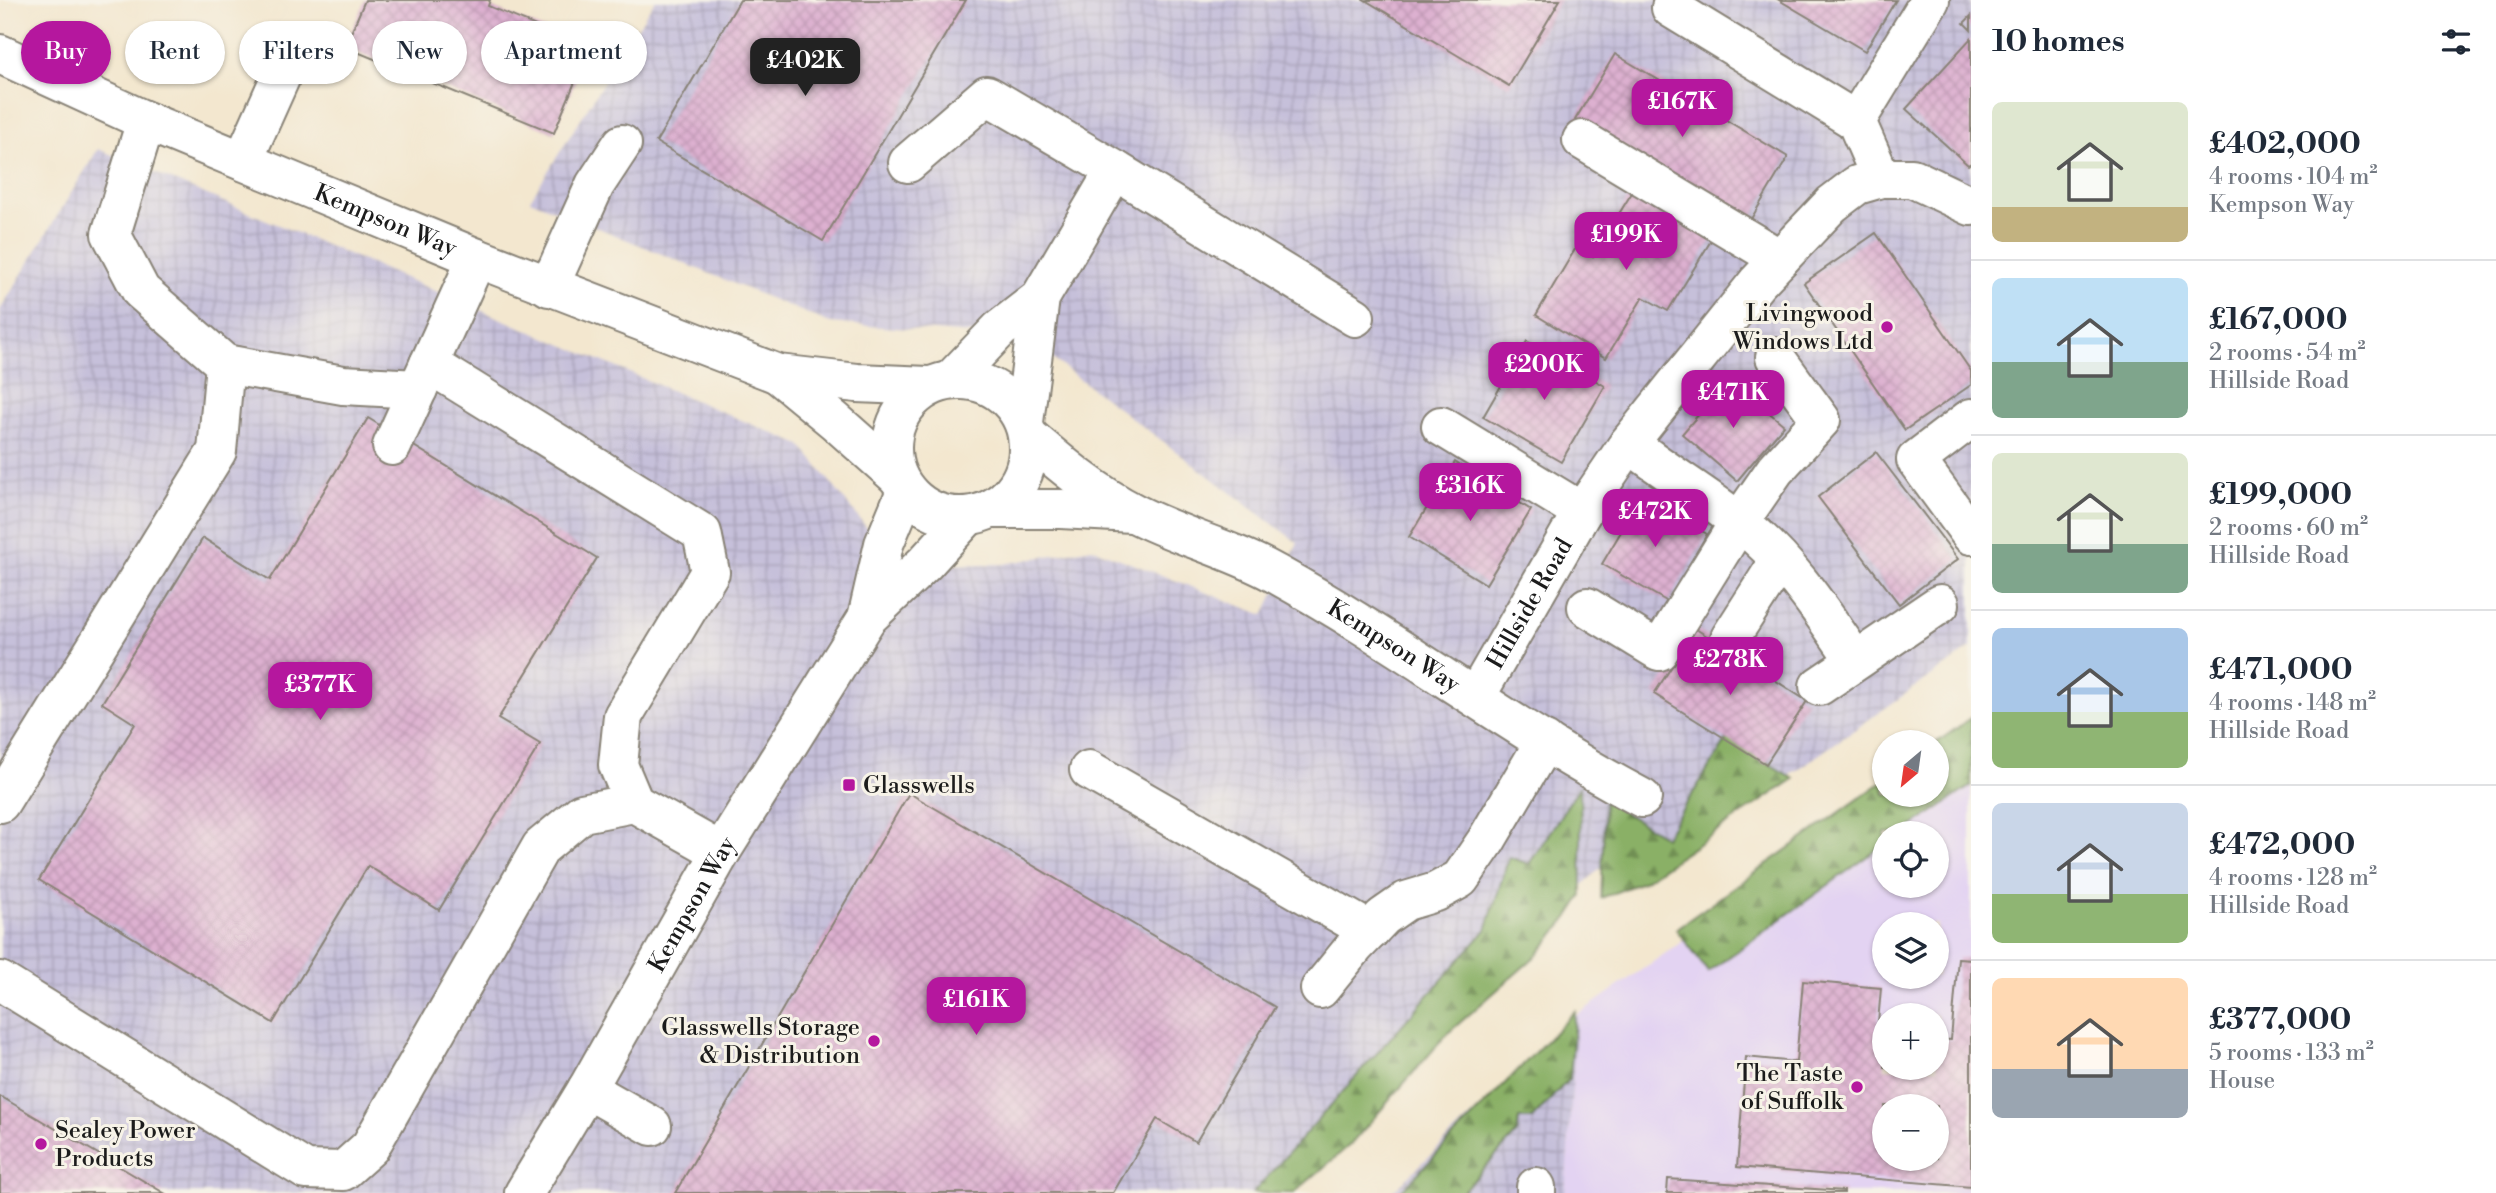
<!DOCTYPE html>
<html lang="en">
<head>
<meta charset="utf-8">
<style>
  :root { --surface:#fff; --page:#f2f2f3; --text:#1f2937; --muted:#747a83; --line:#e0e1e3; --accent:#b5179e }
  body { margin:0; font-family:"Libre Bodoni",serif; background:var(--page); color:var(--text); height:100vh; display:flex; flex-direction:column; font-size:26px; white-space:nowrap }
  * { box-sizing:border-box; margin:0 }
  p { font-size:23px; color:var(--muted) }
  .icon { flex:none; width:38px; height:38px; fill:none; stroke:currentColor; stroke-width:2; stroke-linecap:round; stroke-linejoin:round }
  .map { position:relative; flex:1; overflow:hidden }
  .side { display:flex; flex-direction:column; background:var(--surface); width:525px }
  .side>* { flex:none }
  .banner { position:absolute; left:21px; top:21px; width:665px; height:63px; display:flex; gap:14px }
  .needle { width:46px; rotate:209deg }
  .buttons { position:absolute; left:1872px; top:730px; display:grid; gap:14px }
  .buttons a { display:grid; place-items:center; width:77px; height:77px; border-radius:50%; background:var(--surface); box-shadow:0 2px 5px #0004; font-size:35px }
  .price { position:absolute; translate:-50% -60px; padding:0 16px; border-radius:14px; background:var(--accent); color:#fff; font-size:23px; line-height:46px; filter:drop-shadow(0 2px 4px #0008) }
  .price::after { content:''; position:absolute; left:50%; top:42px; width:21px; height:16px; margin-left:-10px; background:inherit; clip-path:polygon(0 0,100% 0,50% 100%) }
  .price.active { background:#222; color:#fff }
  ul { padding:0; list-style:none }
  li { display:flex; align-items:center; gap:21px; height:175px; padding:0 21px }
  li+li { border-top:2px solid var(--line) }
  li span { display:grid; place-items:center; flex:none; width:196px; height:140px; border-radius:10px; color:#555 }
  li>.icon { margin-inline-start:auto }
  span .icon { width:84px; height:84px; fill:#fffc; stroke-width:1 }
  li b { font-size:30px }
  h2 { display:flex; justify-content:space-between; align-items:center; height:84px; padding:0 21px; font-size:30px }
  .pill { padding:0 24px; border-radius:32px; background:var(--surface); box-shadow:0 2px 5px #0004; font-size:24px; line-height:63px }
  .pill.active { background:var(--accent); color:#fff }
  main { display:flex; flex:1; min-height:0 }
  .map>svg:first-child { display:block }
  .built { fill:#e3d3f2; fill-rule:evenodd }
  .industrial { fill:url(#industrial-grid) }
  .forest { fill:url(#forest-firs); stroke:#536641; stroke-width:2 }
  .building { fill:url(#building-cross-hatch); fill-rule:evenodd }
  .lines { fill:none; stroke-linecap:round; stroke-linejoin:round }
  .minor-casing { stroke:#888276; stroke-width:42 }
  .minor { stroke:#fff; stroke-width:38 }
  .poi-dot { fill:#b5179e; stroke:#f7f3e8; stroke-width:2.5 }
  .labels { text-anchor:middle; stroke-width:6; stroke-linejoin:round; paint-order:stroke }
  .street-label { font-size:24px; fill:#1c1c1c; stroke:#f7f3e8 }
  .poi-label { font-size:24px; fill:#1c1c1c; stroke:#f7f3e8; text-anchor:end }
</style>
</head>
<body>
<main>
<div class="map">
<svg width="1971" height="1193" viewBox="0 0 1971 1193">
  <defs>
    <pattern id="industrial-grid" width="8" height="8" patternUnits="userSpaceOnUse" patternTransform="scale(1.75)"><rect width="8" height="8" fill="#c6c0da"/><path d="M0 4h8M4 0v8" fill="none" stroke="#aaa4ba"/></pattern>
    <pattern id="forest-firs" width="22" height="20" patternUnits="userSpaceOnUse" patternTransform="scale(1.75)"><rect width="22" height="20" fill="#8ab066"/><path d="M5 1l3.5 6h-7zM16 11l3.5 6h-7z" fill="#708e53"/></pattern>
    <pattern id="building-cross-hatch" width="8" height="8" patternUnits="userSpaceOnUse" patternTransform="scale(1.75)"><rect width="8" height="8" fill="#ddb0d0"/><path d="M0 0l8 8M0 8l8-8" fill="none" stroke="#bd97b2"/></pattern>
  </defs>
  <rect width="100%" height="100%" fill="#f7f3e8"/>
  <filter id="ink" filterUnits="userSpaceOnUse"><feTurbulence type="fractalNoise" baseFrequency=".0143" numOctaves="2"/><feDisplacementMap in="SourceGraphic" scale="14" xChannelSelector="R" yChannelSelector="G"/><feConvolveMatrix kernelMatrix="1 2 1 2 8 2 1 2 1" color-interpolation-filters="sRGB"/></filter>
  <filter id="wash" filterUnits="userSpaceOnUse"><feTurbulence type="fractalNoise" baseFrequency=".00686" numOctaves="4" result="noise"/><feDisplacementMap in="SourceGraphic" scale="28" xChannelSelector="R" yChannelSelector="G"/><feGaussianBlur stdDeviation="1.57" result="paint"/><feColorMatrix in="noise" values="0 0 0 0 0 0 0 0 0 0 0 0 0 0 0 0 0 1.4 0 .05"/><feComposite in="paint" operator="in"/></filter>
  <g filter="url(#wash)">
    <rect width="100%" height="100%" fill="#f3e7cf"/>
    <path class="built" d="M1971 739V1193H1565L1577 1015 1892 795 1937 794ZM1885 833H1937V886H1885ZM1885 924H1937V976H1885ZM1885 1015H1937V1068H1885ZM1885 1106H1937V1158H1885Z"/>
    <g class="industrial">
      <polygon points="655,0 1971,0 1971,648 1797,770 1598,870 1278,1193 0,1193 0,310 98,149 801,445 896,565 1003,564 1092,548 1264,615 1298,543 1025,338 830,323 530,200"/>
      <polygon points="1577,1015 1565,1193 1391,1193"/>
    </g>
    <g class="forest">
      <polygon points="1971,718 1971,786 1902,833 1885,833 1885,844 1708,972 1676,929 1885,780 1885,794 1937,794 1937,742"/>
      <polygon points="1728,738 1794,779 1642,882 1601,898 1605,801 1665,837"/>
      <polygon points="1580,786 1582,896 1568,918 1538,954 1447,1034 1352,1143 1294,1193 1253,1193 1486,930 1509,857 1529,864"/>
      <polygon points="1575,1011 1570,1078 1532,1119 1519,1119 1517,1133 1461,1193 1399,1193"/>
    </g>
    <g id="blocks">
      <g class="building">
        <polygon points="365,0 490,0 488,6 589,48 554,133 345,47"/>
        <polygon points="740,0 966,0 823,241 656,142"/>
        <polygon points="1365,0 1560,0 1509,86"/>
        <polygon points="1779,0 1896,0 1865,51"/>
        <polygon points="1971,16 1971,30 1964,23"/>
        <polygon points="1971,38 1971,163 1968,165 1906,109"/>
        <polygon points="1615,54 1788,157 1748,224 1575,120"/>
        <polygon points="1636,186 1715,234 1668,311 1643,297 1606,358 1536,315 1577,246 1593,256"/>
        <polygon points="1876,233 1971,371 1971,385 1905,430 1804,283"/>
        <polygon points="1527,341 1605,386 1561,462 1483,417"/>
        <polygon points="1729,379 1784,425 1737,481 1682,434"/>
        <polygon points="368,418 597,558 498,719 540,744 439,910 368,866 273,1023 39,880 135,724 102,703 203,538 270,580"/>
        <polygon points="1876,452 1958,559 1899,604 1818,497"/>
        <polygon points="1455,462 1531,510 1486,584 1409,537"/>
        <polygon points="1642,496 1707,534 1668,602 1602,564"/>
        <polygon points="1696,629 1807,701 1766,764 1654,694"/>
        <polygon points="909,793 1275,1007 1196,1142 1157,1119 1113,1193 675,1193"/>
        <path d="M1958 958 1971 959V1187L1737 1167 1746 1057 1796 1062 1803 981 1881 988 1877 1034H1885V1068H1937V1039L1951 1040ZM1885 1106H1937V1158H1885Z"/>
        <polygon points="0,1096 164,1193 0,1193"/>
        <polygon points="1668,1179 1844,1191 1844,1193 1667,1193"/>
      </g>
    </g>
  </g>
  <g filter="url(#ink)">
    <use href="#blocks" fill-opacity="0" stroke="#888276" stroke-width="2"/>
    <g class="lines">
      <defs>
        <g id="minor">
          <polyline points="1671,8 1856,121"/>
          <path id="s1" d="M0 54 146 121 477 258 778 374 857 383 929 386"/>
          <polyline points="1582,140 1780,259"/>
          <polyline points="243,161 295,45"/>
          <polyline points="908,163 987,95 1115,170"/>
          <polyline points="1881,178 1856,121 1930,0"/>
          <polyline points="549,287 595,185 622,144"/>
          <polyline points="225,364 343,385 418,389"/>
          <polyline points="429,364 702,533 710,572 623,716 618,765 634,803 721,852"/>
          <polyline points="778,374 835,421 898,477"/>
          <polyline points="952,379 1000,329 1040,298"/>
          <circle cx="960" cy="448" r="68"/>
          <polyline points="1971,418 1916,460 1971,535"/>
          <polyline points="1024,422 1040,298 1115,170 1355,317"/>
          <polyline points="1441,426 1582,512"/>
          <path id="s2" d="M1028 436C1061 464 1095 493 1134 513 1180 537 1232 549 1276 574 1401 643 1515 731 1642 798"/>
          <path d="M1629 443C1664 471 1702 493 1738 521 1787 558 1821 610 1855 660"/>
          <polyline points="392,446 477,258"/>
          <polyline points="991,509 1061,509 1132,513"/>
          <polyline points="1587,607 1659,651 1739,522 1775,470 1821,420 1775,357"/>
          <polyline points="867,618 884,544 906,491"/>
          <polyline points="1730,638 1780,560"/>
          <polyline points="1819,686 1940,604"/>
          <path id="s3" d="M1476 696 1582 512 1629 443 1757 283 1832 204 1857 185 1881 178H1912L1971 206"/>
          <polyline points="1089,770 1370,931"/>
          <polyline points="0,803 217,451 225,364 141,291 111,234 146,121"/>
          <polyline points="0,981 306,1170 343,1171 370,1147 541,847 582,813 634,803"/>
          <polyline points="1320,989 1355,946 1383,917 1406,901 1436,892 1460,879 1486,841 1545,741"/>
          <polyline points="587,1089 652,1126"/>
          <path id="s4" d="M524 1193 587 1089 721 852 867 618 925 563 968 516"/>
          <polyline points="1536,1193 1536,1187"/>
        </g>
      </defs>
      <use href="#minor" class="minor-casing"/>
      <use href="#minor" class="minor"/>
    </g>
  </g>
  <g class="poi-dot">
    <circle cx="1887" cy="327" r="7"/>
    <rect x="842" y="778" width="14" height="14" rx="3.5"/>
    <circle cx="874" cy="1041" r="7"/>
    <circle cx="1857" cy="1087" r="7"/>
    <circle cx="41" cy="1144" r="7"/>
  </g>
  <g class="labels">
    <g class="street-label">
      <text dy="8" stroke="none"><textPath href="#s1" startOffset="420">Kempson Way</textPath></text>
      <text dy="8" stroke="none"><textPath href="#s3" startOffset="107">Hillside Road</textPath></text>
      <text dy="8" stroke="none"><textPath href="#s2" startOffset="424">Kempson Way</textPath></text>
      <text dy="8" stroke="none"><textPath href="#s4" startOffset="334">Kempson Way</textPath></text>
    </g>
    <g class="poi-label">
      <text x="1873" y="321">Livingwood<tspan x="1873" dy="28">Windows Ltd</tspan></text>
      <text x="863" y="793" text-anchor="start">Glasswells</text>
      <text x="860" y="1035">Glasswells Storage<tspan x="860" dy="28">&amp; Distribution</tspan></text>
      <text x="1843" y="1081">The Taste<tspan x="1843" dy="28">of Suffolk</tspan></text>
      <text x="55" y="1138" text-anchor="start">Sealey Power<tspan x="55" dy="28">Products</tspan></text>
    </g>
  </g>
</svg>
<div class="buttons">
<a><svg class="needle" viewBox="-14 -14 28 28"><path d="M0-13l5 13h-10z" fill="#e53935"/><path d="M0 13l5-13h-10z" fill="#747a83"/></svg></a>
<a><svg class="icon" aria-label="locate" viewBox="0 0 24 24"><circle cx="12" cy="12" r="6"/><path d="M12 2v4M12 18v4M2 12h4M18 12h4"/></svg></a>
<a><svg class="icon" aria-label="layers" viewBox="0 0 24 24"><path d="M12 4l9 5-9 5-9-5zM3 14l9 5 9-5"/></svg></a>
<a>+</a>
<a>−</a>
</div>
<b class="price active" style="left:805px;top:98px">£402K</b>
<b class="price" style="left:1682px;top:139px">£167K</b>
<b class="price" style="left:1626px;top:272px">£199K</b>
<b class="price" style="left:1544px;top:402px">£200K</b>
<b class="price" style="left:1733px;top:430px">£471K</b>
<b class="price" style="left:1470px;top:523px">£316K</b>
<b class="price" style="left:1655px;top:549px">£472K</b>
<b class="price" style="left:1730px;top:697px">£278K</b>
<b class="price" style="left:320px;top:722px">£377K</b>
<b class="price" style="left:976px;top:1037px">£161K</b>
<div class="banner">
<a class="pill active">Buy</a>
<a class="pill">Rent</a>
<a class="pill">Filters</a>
<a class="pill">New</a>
<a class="pill">Apartment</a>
</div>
</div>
<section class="side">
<h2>10 homes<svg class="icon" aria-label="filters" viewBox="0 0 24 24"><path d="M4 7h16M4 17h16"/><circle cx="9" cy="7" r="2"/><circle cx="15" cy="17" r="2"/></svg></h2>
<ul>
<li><span style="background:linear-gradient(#dfe7d0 75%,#c2b280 0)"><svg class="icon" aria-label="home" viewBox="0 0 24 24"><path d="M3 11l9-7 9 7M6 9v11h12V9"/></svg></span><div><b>£402,000</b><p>4 rooms · 104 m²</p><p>Kempson Way</p></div></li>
<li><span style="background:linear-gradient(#bfe0f5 60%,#7fa58c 0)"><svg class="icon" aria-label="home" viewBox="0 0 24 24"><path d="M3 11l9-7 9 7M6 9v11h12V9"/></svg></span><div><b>£167,000</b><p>2 rooms · 54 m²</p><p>Hillside Road</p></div></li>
<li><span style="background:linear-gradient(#dfe7d0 65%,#7fa58c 0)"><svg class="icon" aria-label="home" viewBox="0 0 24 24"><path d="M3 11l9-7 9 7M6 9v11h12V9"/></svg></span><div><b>£199,000</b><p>2 rooms · 60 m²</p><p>Hillside Road</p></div></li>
<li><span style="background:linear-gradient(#a9c7e8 60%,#8fb573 0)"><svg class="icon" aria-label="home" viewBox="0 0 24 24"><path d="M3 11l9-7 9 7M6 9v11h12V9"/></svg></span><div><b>£471,000</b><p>4 rooms · 148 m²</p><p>Hillside Road</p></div></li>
<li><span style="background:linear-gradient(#c9d6e8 65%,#8fb573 0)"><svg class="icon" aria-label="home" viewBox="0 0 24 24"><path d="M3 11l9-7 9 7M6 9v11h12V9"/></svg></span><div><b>£472,000</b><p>4 rooms · 128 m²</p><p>Hillside Road</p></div></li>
<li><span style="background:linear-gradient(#ffd9b3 65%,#9aa5b1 0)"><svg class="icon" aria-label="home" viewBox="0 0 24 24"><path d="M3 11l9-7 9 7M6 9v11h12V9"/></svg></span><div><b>£377,000</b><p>5 rooms · 133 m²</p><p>House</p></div></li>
</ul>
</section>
</main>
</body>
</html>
